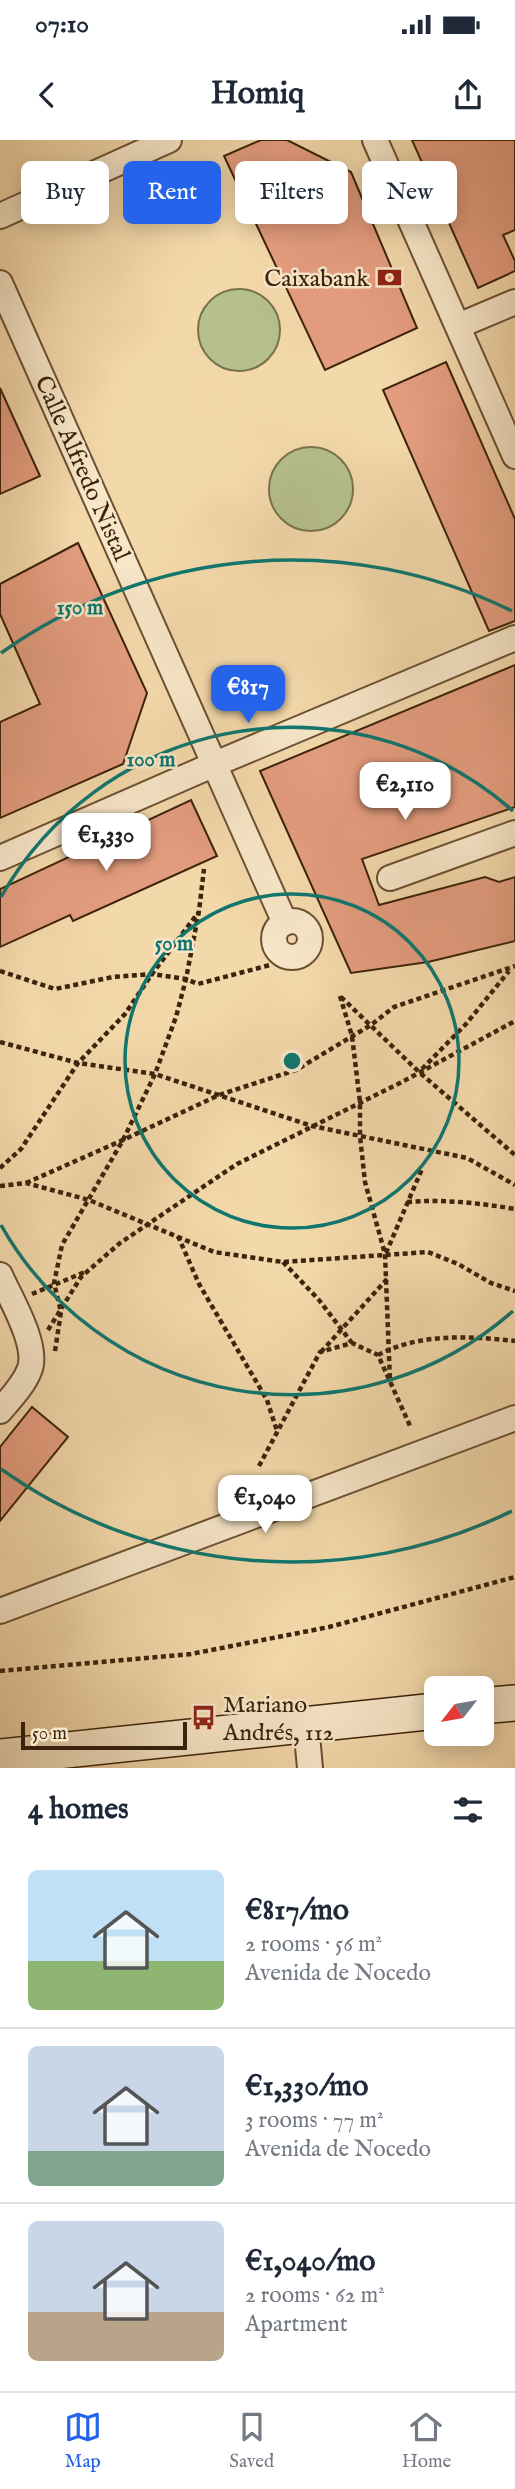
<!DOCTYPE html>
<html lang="en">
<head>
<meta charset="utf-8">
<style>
  :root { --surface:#fff; --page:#f6f6f7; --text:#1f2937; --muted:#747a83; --line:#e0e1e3; --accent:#2563eb }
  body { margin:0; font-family:"IM FELL English",serif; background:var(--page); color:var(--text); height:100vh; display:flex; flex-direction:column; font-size:26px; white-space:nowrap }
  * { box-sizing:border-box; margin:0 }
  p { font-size:23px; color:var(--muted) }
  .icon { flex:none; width:38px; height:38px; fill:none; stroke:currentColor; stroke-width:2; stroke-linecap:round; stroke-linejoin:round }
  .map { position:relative; height:1628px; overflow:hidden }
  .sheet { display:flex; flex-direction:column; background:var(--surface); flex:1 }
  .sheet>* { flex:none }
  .top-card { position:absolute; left:21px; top:21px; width:474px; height:63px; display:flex; gap:14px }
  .needle { width:46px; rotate:239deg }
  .fabs { position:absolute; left:424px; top:1536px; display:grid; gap:14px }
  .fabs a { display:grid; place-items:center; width:70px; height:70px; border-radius:10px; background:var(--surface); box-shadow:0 4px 18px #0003; font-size:35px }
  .scale { position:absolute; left:21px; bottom:18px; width:166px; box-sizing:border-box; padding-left:7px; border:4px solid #3c230b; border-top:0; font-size:19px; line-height:24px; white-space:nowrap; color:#3c230b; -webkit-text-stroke:5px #f7e6c8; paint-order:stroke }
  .price { position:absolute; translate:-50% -60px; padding:0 16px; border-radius:14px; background:#fff; color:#222; font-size:23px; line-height:46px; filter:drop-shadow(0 2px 4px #0008) }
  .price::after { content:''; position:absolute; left:50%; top:42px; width:21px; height:16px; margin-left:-10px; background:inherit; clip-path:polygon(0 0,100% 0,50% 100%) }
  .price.current { background:var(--accent); color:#fff }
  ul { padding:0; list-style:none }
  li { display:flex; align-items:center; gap:21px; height:175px; padding:0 28px }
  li+li { border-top:2px solid var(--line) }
  li span { display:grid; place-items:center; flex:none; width:196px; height:140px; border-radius:10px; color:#555 }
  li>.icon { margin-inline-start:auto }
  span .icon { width:84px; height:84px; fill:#fffc; stroke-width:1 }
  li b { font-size:30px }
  h2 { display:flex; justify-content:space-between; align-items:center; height:84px; padding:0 28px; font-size:30px }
  .tag { padding:0 24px; border-radius:10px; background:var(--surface); box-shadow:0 4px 18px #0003; font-size:24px; line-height:63px }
  .tag.current { background:var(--accent); color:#fff }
  .status { display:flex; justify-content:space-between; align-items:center; height:49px; padding:0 35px; background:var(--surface); direction:ltr }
  .status svg { height:19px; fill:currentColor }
  header { display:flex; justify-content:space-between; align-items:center; height:91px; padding:0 28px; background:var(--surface); font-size:32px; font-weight:700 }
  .tabs { display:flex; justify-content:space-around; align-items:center; height:98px; border-top:2px solid var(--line); background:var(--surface); font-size:19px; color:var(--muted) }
  .tabs a { display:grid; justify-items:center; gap:4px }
  .tabs .current { color:var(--accent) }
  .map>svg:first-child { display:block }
  .green { fill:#b5c08d; stroke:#78724c; stroke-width:2 }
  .building { fill:#e39c7e; stroke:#3c230b; stroke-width:2 }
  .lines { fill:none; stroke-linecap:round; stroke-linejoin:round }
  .street-casing { stroke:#6a5033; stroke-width:28 }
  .secondary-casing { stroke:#3c230b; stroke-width:38 }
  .path { stroke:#3c230b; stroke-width:4.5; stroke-dasharray:5 3.5; stroke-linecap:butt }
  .street { stroke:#f7e6c8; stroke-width:24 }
  .secondary { stroke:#f7e6c8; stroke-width:35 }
  .ring { fill:none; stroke:#0f766e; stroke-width:3.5 }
  .labels { text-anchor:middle; stroke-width:5; stroke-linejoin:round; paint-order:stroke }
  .poi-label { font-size:24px; fill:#3c230b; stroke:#f7e6c8; text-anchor:end }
  .street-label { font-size:24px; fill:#3c230b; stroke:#f7e6c8 }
  .centre { fill:#0f766e; stroke:#f7e6c8; stroke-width:3.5 }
  .ring-label { font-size:21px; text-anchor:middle; font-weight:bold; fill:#0f766e; stroke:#f7e6c8; stroke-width:5; stroke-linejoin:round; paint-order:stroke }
</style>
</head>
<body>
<div class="status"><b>07:10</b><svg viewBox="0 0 49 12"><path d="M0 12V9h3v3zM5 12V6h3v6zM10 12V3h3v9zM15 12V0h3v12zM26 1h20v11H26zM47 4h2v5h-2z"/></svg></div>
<header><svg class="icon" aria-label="back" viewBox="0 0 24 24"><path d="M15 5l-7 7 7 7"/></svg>Homiq<svg class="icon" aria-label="share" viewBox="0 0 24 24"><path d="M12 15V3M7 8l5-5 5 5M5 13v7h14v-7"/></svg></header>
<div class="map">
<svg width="515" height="1628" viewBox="0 0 515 1628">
  <rect width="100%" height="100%" fill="#f3d8aa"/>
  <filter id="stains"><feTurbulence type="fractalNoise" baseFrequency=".00286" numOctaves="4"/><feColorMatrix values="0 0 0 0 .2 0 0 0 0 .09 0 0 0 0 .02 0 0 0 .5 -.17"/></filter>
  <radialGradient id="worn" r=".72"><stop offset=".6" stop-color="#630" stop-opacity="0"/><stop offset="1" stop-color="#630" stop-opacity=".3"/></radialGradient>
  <g class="green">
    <circle cx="239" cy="190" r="41"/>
    <circle cx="311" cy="349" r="42"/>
  </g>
  <g class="building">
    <polygon points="261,0 287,0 351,32 417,188 325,230 224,16"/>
    <polygon points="412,0 515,0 515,90 503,95 515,121 515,131 478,148"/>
    <polygon points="446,222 515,379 515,481 489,491 383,250"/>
    <polygon points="0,248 40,336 0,354"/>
    <polygon points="78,403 147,553 123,624 0,678 0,582 40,564 0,474 0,444"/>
    <polygon points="515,525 515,667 362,719 379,765 485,737 499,742 515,737 515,801 428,822 351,833 260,631"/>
    <polygon points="191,660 217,716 73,781 70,775 0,807 0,749"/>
    <polygon points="32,1267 68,1297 0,1381 0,1307"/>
  </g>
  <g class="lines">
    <defs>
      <g id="street">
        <polyline points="375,0 515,316"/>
        <polyline points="0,76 169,0"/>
        <polyline points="0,143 285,783"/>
        <polyline points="458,186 515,162"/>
        <polyline points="0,718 215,624 515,498"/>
        <polyline points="390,738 515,693"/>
        <circle cx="292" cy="799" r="18"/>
        <path d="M0 1135C10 1158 40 1207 29 1231 23 1246 10 1259 0 1271"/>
        <polyline points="0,1471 515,1278"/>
        <polyline points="306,1585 310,1628"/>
      </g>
      <g id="secondary">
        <polyline points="481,1566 515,1563"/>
        <polyline points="0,1617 436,1571"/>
      </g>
    </defs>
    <use href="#street" class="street-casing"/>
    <use href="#secondary" class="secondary-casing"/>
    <g class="path">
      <polyline points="0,831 55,849 113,837 152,834 186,839 198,844 270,825"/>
      <polyline points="340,856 352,896 360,962 360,996 365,1042 385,1114 390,1241"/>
      <polyline points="341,857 419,932 515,1015"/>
      <polyline points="0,902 78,923 155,934 312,986 467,1018 515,1045"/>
      <polyline points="422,929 466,884 509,831"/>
      <polyline points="0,1028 21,1009 78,923 125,874 152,834 198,773"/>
      <polyline points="26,1043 123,1000 219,955 296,930 371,885 394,867 515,826"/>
      <polyline points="0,1046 26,1043 89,1060 214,1112 283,1122 428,1112 458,1124 491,1143 515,1151"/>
      <path d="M407 1062C444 1059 479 1063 515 1069"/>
      <polyline points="178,1096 199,1144 267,1260 277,1291"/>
      <polyline points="386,1113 422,1029"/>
      <polyline points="283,1122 319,1160 352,1203"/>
      <polyline points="32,1154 85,1132"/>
      <polyline points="48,1190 81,1137 120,1103 237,1024 402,942 515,881"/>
      <polyline points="55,1211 61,1172 54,1143 62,1105 123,1000 155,934 176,877 186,839 199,771 204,729"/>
      <polyline points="321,1212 388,1138"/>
      <path d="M378 1215C420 1193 469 1196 515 1201"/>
      <polyline points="259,1326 320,1212 352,1203 378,1215 411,1288"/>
      <polyline points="0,1531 191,1514 329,1487 515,1437"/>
    </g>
    <use href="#street" class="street"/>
    <use href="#secondary" class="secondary"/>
  </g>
  <g class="ring">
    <circle cx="292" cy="921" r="167"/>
    <path d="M513 1171A334 334 0 0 1 1 1085M1 757A334 334 0 0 1 513 671"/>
    <path d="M512 1371A501 501 0 0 1 1 1329M1 513A501 501 0 0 1 512 471"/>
  </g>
  <defs>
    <symbol id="bank-bare" viewBox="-9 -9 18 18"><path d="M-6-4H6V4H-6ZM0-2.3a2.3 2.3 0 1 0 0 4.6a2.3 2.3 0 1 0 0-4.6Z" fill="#8f2418" stroke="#f7e6c8" stroke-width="2.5" paint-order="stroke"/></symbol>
    <symbol id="bus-bare" viewBox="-9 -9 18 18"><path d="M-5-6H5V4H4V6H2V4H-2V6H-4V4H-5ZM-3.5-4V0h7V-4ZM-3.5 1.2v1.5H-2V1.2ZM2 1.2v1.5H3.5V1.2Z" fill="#8f2418" stroke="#f7e6c8" stroke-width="2.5" paint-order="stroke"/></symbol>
  </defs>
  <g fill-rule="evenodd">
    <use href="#bank-bare" x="372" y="120" width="35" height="35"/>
    <use href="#bus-bare" x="186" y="1560" width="35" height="35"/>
  </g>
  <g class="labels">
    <g class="poi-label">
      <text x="369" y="146">Caixabank</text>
      <text x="223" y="1572" text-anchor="start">Mariano<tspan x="223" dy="28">Andrés, 112</tspan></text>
    </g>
    <g class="street-label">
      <text transform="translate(83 328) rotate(66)" y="8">Calle Alfredo Nistal</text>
    </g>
  </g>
  <circle cx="292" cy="921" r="10" class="centre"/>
  <g class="ring-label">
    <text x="80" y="474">150 m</text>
    <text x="151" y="626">100 m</text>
    <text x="174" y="810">50 m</text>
  </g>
  <rect width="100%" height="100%" filter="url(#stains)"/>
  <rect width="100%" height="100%" fill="url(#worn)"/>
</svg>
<div class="fabs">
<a><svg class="needle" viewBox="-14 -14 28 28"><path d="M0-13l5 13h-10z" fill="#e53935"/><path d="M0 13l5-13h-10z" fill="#747a83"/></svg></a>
</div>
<div class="scale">50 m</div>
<b class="price current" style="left:248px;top:585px">€817</b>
<b class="price" style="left:405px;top:682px">€2,110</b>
<b class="price" style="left:106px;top:733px">€1,330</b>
<b class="price" style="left:265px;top:1395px">€1,040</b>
<div class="top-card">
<a class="tag">Buy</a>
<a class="tag current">Rent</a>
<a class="tag">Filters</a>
<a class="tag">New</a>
</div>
</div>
<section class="sheet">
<h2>4 homes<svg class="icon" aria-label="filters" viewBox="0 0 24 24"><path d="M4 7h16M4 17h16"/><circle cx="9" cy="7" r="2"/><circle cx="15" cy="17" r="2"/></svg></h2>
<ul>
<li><span style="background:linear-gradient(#bfe0f5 65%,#8fb573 0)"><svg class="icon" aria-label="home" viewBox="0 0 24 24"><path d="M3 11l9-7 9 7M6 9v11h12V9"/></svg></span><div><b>€817/mo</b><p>2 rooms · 56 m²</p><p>Avenida de Nocedo</p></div></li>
<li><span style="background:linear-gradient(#c9d6e8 75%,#7fa58c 0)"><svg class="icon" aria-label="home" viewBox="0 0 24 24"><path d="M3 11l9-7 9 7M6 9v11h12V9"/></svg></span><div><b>€1,330/mo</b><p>3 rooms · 77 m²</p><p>Avenida de Nocedo</p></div></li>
<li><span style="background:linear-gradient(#c9d6e8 65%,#b9a48a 0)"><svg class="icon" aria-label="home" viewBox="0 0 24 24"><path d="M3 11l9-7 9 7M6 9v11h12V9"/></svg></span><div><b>€1,040/mo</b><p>2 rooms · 62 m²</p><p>Apartment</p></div></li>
</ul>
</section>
<nav class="tabs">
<a class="current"><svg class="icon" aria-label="map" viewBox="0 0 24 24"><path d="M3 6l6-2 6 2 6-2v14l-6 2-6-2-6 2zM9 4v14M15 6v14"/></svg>Map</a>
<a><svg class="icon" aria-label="saved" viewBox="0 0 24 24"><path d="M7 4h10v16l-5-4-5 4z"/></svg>Saved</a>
<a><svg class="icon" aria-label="home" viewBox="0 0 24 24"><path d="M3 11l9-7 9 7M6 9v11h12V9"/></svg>Home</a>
</nav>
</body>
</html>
